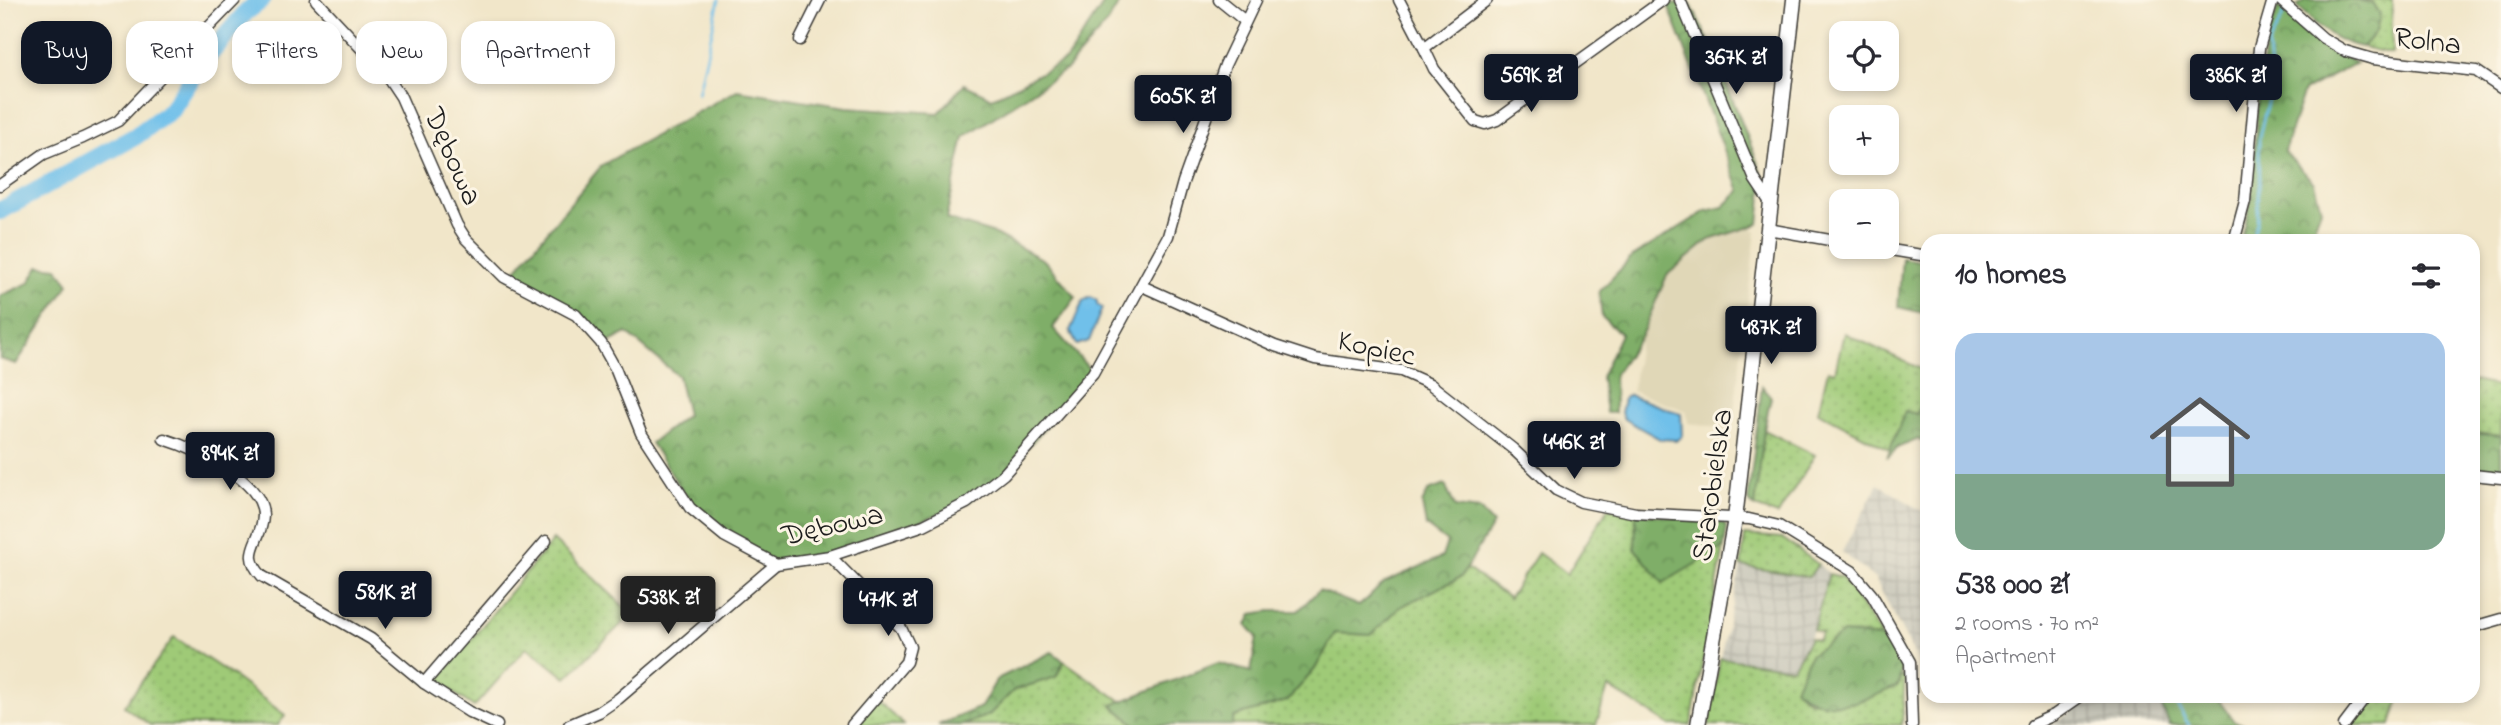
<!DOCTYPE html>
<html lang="en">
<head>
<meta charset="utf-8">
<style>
  :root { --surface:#fff; --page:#f2f2f3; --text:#2b2b33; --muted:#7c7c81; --line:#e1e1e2; --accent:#111827 }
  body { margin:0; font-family:"Indie Flower",sans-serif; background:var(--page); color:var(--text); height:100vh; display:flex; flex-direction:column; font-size:26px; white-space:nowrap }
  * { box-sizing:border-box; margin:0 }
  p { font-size:23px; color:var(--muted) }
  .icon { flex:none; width:38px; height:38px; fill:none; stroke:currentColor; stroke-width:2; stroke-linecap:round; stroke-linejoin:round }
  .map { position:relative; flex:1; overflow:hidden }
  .details { position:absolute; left:1920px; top:234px; width:560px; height:469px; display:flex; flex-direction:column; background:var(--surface); border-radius:21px; box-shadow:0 4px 10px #0003 }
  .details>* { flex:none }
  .banner { position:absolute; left:21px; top:21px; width:665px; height:63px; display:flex; gap:14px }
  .buttons { position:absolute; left:1829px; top:21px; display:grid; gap:14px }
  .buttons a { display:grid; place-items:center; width:70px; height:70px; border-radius:14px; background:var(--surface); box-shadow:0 4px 10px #0003; font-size:35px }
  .price { position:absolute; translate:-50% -60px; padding:0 16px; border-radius:7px; background:var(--accent); color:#fff; font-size:23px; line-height:46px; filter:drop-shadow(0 2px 4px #0008) }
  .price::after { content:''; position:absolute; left:50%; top:42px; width:21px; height:16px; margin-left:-10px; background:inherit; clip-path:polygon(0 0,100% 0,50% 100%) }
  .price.current { background:#222; color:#fff }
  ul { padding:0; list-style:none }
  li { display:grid; align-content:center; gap:14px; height:371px; padding:0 35px }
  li+li { border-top:2px solid var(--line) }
  li span { display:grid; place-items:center; height:217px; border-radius:21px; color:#555 }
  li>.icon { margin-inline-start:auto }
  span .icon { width:126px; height:126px; fill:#fffc; stroke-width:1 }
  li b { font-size:30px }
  h2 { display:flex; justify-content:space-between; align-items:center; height:84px; padding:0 35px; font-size:30px }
  .chip { padding:0 24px; border-radius:21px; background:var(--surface); box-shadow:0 4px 10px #0003; font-size:24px; line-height:63px }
  .chip.current { background:var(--accent); color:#fff }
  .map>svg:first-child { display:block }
  .built { fill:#e0d7b7 }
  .industrial { fill:url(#industrial-grid) }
  .grass { fill:url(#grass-dots); stroke:#5e734a; stroke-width:2 }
  .forest { fill:url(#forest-crowns); stroke:#4e6542; stroke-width:2 }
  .water { fill:#6fc0ea; stroke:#466e83; stroke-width:2 }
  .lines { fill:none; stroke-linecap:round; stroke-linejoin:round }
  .stream { stroke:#6fc0ea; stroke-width:2.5 }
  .river { stroke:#6fc0ea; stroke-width:18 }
  .minor-casing { stroke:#3c3a36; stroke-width:13 }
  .tertiary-casing { stroke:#3c3a36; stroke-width:17 }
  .minor { stroke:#fff; stroke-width:10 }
  .tertiary { stroke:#fff; stroke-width:14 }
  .labels { text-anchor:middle; stroke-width:6; stroke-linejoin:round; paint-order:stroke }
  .street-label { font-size:30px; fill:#1c1c1c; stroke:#fcf5e5 }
</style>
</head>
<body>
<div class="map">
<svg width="2501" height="725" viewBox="0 0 2501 725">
  <defs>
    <pattern id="industrial-grid" width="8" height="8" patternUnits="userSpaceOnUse" patternTransform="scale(1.75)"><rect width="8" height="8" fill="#c6c5b8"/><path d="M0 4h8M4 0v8" fill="none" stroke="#aaa99e"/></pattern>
    <pattern id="grass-dots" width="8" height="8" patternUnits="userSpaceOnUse" patternTransform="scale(1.75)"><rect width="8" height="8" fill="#9fca77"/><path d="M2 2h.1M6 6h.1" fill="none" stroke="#88ad66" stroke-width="1.8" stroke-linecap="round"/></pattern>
    <pattern id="forest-crowns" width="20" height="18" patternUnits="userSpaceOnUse" patternTransform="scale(1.75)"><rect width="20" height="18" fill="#7fae68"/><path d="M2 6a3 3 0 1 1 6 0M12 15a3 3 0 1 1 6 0" fill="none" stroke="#678d55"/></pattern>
  </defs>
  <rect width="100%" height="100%" fill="#fcf5e5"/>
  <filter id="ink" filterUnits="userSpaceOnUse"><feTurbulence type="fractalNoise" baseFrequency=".0143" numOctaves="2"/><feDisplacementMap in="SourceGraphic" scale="14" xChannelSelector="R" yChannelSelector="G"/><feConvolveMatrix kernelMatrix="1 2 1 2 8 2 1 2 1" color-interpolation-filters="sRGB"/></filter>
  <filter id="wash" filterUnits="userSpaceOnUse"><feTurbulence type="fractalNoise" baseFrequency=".00686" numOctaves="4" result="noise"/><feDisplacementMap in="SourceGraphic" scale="28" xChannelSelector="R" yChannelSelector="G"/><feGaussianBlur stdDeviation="1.57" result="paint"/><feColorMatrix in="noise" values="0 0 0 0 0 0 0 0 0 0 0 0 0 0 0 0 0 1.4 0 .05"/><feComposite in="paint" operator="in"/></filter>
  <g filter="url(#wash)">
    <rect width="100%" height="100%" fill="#f1e6c9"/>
    <polygon class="built" points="1745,223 1756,231 1732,429 1688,423 1686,411 1632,391 1641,328 1662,277 1711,236"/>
    <g class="industrial">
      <polygon points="1878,484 1927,514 1927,663 1919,663 1875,579 1842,552"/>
      <polygon points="1818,564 1829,574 1813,630 1793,668 1720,658 1741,566 1809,577"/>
      <polygon points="2094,696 2157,697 2170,725 2047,725 2059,720"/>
    </g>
    <g class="grass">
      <polygon points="2349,0 2392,0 2392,54 2362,47 2376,31 2372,3"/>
      <polygon points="1844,333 1927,372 1927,383 1917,415 1905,412 1890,450 1818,412 1828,370 1835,372"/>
      <polygon points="2473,381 2501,387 2501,436 2473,433"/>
      <polygon points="1764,430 1815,455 1778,515 1755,507"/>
      <polygon points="1608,508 1636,513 1700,559 1724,547 1691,725 1670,725 1608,687 1596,725 1232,725 1234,717 1287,701 1315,669 1335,633 1371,635 1400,607 1461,577 1466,568 1509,598 1538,553 1567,574"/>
      <polygon points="1745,535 1782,538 1818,564 1809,577 1741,566"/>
      <polygon points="553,540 632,614 566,678 527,647 474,707 437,681"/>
      <polygon points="1829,574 1842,577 1883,637 1843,633 1795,688 1809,701 1869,698 1897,686 1900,678 1905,675 1902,725 1709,725 1720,658 1793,668 1810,638 1818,640 1822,633 1813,630"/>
      <polygon points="174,637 230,674 285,715 278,725 150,725 124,706"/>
      <polygon points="1064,661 1121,701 1113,706 1136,725 962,725 989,715 1014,690 1056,677"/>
      <polygon points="2374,697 2400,697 2391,725 2352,725"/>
      <polygon points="875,698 904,725 852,725"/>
    </g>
    <g class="forest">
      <polygon points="1106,0 1121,0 1107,23 1067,69 964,137 946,219 995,234 1044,260 1076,297 1053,328 1093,373 1004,474 967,503 830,556 776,564 725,534 693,507 651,443 687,415 678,376 627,333 606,344 578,312 509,278 602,165 737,90 847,107 939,113 964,84 992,98 1066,60"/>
      <path d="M2306 0H2349L2373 3 2380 15 2376 31 2362 47C2334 43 2317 25 2297 6Z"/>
      <polygon points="1690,3 1711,45 1764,179 1759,224 1709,240 1667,275 1641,336 1614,375 1615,413 1606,413 1601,377 1621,334 1602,317 1599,292 1632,257 1706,211 1723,207 1740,191 1668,5"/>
      <polygon points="2278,6 2322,45 2356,63 2304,91 2284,151 2314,183 2321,209 2309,241 2241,242 2251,200 2258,99 2265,44"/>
      <polygon points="1902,258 1927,262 1927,314 1898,307"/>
      <polygon points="39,266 57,268 69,284 16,364 0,359 0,296 29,283"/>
      <polygon points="1927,383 1927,443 1919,439 1899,447 1887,458 1905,411 1917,414"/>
      <polygon points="1762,386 1771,397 1764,430 1755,507 1748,501"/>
      <polygon points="2473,433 2501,436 2501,470 2473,467"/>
      <polygon points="1445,485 1455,507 1480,510 1493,524 1461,577 1400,607 1371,635 1335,633 1315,669 1287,701 1234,717 1232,725 1136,725 1112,705 1218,663 1251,672 1257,637 1247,625 1252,614 1270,611 1298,611 1319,590 1359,606 1385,582 1442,557 1447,542 1426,526 1422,504 1428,491"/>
      <polygon points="1636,513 1722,523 1727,527 1724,547 1663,583 1635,549"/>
      <path d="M1843 633C1879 637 1916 636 1897 686 1863 701 1827 718 1795 688L1810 655Z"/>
      <polygon points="1052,652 1064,661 1056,677 1014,690 989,715 962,725 938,725 981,707 997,679"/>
      <polygon points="2157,697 2216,697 2233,720 2244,725 2170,725"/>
    </g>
    <g class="water">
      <polygon points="1091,297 1097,301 1097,305 1102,308 1089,341 1077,345 1070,331 1083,301"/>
      <polygon points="1629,395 1681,414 1682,436 1678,440 1660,439 1624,419 1621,413 1624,398"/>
    </g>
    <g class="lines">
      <g class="stream">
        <polyline points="698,94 719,0"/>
        <polyline points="2252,242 2257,222 2260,182 2259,138 2271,86 2268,46 2286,10"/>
        <polyline points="2171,696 2189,725"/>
      </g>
      <polyline class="river" points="0,211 136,136 171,110 199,67 246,12 262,0"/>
    </g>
  </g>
  <g filter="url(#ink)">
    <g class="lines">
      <defs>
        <g id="minor">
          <polyline points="316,0 387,76 401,97 457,225 466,239 504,277 576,315 601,343 615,368 641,433 690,508 724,536 776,564 830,556 924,525 967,503 1004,474 1093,373 1168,236 1183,182 1225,65 1256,0"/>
          <polyline points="1219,0 1245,21"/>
          <polyline points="1399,0 1424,48 1487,0"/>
          <polyline points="1680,0 1755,180 1771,204"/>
          <polyline points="2280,0 2323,38 2345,51 2373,59 2476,71 2501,88"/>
          <polyline points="800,40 820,0"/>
          <polyline points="1424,48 1434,69 1475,121 1485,124 1497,120 1663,0"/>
          <polyline points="0,185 44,154 83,138 118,121 235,0"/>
          <polyline points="1768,229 1841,242"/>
          <polyline points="2234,242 2245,201 2259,48 2273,0"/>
          <polyline points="1873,247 1927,256"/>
          <polyline points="1142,286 1275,346 1315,359 1401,371 1430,384 1513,449 1556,490 1581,502 1636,513 1749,519 1779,526 1852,571 1872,595 1910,662 1912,725"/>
          <path d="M164 439C193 448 264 480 263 516 262 542 239 552 262 576L371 639 424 683 469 712 497 725"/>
          <polyline points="2473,475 2501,478"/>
          <polyline points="830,556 901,628 910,647 906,662 852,725"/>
          <polyline points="2473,627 2501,619"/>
          <polyline points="424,683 546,541"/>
          <polyline points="569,725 599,712 618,699 776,564"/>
          <polyline points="2032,725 2054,715 2081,696"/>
          <polyline points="2344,725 2366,696"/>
        </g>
        <polyline id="tertiary" points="1698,725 1735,519 1794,0"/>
      </defs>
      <use href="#minor" class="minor-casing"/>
      <use href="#tertiary" class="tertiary-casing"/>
      <use href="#minor" class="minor"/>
      <use href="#tertiary" class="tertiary"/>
    </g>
  </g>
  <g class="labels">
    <g class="street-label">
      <text transform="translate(2428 40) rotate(7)" y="10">Rolna</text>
      <text transform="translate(454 156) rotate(66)" y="10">Dębowa</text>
      <text transform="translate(1377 347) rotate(12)" y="10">Kopiec</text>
      <text transform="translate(1711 485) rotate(-82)" y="10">Starobielska</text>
      <text transform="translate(832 524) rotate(-13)" y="10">Dębowa</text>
    </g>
  </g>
</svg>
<div class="buttons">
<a><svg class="icon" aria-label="locate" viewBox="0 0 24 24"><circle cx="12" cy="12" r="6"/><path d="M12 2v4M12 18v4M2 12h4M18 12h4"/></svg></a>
<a>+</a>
<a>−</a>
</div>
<b class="price" style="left:1736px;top:96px">367K zł</b>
<b class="price" style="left:1531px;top:114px">569K zł</b>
<b class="price" style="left:2236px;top:114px">386K zł</b>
<b class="price" style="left:1183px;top:135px">605K zł</b>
<b class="price" style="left:1771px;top:366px">487K zł</b>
<b class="price" style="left:1574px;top:481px">446K zł</b>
<b class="price" style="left:230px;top:492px">894K zł</b>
<b class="price" style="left:385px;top:631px">581K zł</b>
<b class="price current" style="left:668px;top:636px">538K zł</b>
<b class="price" style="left:888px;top:638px">471K zł</b>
<div class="banner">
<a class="chip current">Buy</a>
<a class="chip">Rent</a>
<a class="chip">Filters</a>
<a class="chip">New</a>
<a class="chip">Apartment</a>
</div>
<section class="details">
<h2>10 homes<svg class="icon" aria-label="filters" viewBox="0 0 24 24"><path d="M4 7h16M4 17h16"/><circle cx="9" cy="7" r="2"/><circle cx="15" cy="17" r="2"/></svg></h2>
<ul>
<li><span style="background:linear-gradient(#a9c7e8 65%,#7fa58c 0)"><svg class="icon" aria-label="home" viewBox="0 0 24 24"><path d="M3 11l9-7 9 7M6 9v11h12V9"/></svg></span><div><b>538 000 zł</b><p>2 rooms · 70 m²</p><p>Apartment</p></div></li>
</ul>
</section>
</div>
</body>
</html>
